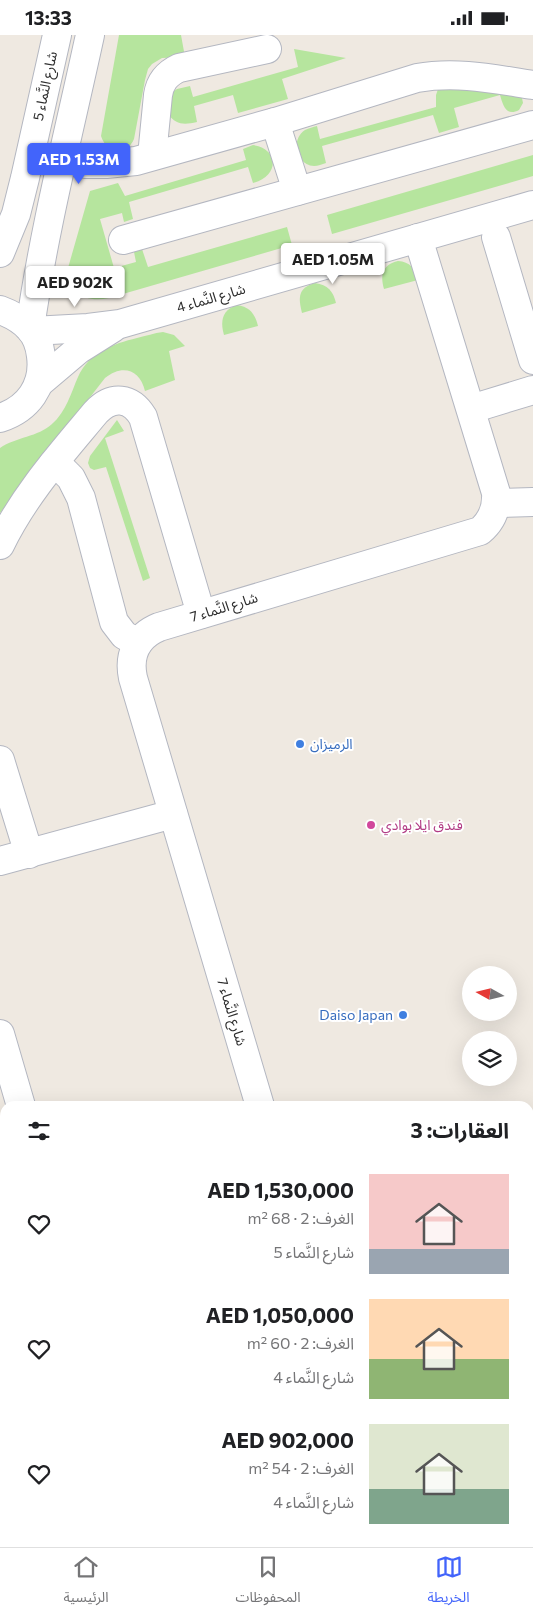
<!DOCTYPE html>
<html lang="ar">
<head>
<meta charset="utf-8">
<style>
  :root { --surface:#fff; --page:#f2f2f2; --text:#202124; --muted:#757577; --line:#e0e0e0; --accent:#4264fb }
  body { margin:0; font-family:Commissioner,"Noto Sans Arabic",sans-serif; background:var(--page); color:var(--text); direction:rtl; height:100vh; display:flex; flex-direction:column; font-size:19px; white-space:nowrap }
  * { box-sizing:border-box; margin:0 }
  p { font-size:16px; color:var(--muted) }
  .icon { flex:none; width:28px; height:28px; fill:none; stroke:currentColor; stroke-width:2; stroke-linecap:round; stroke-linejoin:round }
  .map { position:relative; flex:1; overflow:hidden; direction:ltr }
  .panel { position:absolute; left:0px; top:1066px; width:534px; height:446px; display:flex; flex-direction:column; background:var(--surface); border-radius:15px 15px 0 0; box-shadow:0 5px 20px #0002; direction:rtl }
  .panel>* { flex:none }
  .needle { width:32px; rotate:278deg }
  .fabs { position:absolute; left:462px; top:931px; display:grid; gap:10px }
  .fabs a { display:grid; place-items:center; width:55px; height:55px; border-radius:50%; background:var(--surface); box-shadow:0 5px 20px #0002; font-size:25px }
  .price { position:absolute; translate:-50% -42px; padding:0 11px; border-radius:5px; background:#fff; color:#222; font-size:16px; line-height:32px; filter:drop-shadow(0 1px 2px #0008) }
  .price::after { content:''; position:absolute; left:50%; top:30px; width:15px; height:11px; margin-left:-8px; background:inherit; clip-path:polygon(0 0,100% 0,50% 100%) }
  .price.active { background:var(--accent); color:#fff }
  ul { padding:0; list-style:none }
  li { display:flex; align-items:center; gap:15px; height:125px; padding:0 25px }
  li span { display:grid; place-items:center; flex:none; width:140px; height:100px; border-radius:0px; color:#555 }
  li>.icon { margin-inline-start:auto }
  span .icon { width:60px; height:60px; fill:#fffc; stroke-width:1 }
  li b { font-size:21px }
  h2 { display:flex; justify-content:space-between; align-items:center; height:60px; padding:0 25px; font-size:21px }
  .status { display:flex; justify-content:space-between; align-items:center; height:35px; padding:0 25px; background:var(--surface); direction:ltr }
  .status svg { height:14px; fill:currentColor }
  .dock { display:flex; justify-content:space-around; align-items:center; height:70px; border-top:1px solid var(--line); background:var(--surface); font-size:14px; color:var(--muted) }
  .dock a { display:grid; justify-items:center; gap:2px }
  .dock .active { color:var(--accent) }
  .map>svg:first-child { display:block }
  .green { fill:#b6e59e }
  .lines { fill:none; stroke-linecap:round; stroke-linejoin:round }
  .minor-casing { stroke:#b4b7c1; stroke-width:30 }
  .minor { stroke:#fff; stroke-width:28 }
  .shop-dot { fill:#3f7fe0; stroke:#fff; stroke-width:2 }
  .hotel-dot { fill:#d1479c; stroke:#fff; stroke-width:2 }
  .labels { text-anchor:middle; stroke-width:4; stroke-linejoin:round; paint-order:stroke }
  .street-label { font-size:14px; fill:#2e2e2e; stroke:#fff }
  .shop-label { font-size:14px; fill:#366cbe; stroke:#fff; text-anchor:start }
  .hotel-label { font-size:14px; fill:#b23c85; stroke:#fff; text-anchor:start }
</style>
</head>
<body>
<div class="status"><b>13:33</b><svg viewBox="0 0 49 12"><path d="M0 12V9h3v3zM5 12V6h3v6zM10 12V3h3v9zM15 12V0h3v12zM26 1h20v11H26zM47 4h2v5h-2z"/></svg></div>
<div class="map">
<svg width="533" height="1512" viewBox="0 0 533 1512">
  <rect width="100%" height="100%" fill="#efe9e1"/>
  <g class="green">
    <path d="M119 0H181L185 22 162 23 152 29 148 34 145 45 134 104C126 122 107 119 101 101Z"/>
    <path d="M294 14 346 23 282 44 288 64 238 78 233 60 194 71 197 87C184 90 176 90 168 79L171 58 177 54 190 51 193 62 298 32Z"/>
    <path d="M439 51 520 53 523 68 519 75C506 82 503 70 500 60L454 73 459 92 439 98 433 80 322 111 326 128C322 129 318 131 314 131 296 130 290 105 305 95 309 93 313 92 317 91L320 104 436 72V60Z"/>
    <path d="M253 110C280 114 279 141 253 148L248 132 129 167 133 184 124 187 122 178 100 184 114 233 136 227 134 217 142 214 148 232 287 192 292 210 109 263C85 268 69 258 68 233L90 156 118 148 125 161 246 125 243 114Z"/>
    <polygon points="533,120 533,141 332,199 327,180"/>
    <path d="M398 226C410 227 415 233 418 245L384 254C380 240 382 230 398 226Z"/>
    <path d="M315 248C328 250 333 256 336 268L302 278C298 262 298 253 315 248Z"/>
    <path d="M237 270C250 272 255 279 258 291L224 300C220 286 222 275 237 270Z"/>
    <path d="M163 297 174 300 185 311 169 316 175 345 145 356C140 334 122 329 105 343L0 478V413C16 402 38 402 52 389 66 377 71 358 78 342 89 317 113 309 137 303 146 301 154 298 163 297Z"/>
    <polygon points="117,385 124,396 105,403 150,543 143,546 106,432 94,435 90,433 88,428 90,421"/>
    <polygon points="5,1482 5,1508 108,1508 108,1512 0,1512 0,1492"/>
  </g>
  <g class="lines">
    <defs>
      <g id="minor">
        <polyline points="275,87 297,156"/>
        <path d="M152 121 158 60C160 47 166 39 179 33L267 14"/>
        <path d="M63 125 86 129H106L136 126 275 87 417 43C457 36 494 44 533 50"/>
        <polyline points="496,202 533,325"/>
        <polyline points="123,205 533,90"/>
        <polyline points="0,218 16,179 25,143 57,0"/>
        <path d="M0 275C11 279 21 284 29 293 36 300 40 312 41 321 45 351 28 374 0 383"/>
        <path d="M30 293C44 194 69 97 90 0"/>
        <polyline points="32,296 88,293 120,289 533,170"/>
        <polyline points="39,348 78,315 113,293"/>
        <polyline points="471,374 533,355"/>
        <polyline points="53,429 64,436 71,443 81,463 114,587 124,600 138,608"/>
        <polyline points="497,468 533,467"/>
        <path d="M0 510C24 460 61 419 96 377 112 360 131 362 143 382L201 579"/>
        <polyline points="0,725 29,819"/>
        <polyline points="0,826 173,779"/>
        <polyline points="0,999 21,1071"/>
        <path d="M260 1071 133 643C128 620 137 601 159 592L480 496C492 486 497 474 496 458L418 203"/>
        <polyline points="0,1129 5,1126"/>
        <polyline points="0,1202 5,1201"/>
        <polyline points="529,1214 533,1214"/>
        <polyline points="0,1230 5,1240"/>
        <polyline points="0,1347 5,1385"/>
        <polyline points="529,1381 533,1394"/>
        <polyline points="529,1438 533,1439"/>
        <polyline points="0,1457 5,1453"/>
        <polyline points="120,1508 121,1512"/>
        <polyline points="422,1508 447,1512"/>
        <polyline points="190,1512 204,1508"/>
      </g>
    </defs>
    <use href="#minor" class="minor-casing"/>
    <use href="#minor" class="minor"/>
  </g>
  <g class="shop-dot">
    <circle cx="300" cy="709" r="5"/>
    <circle cx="403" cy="980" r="5"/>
  </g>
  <circle class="hotel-dot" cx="371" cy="790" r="5"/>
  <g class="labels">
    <g class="street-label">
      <text transform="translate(45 51) rotate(-78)" y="5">شارع النَّماء 5</text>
      <text transform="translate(211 263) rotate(-16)" y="5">شارع النَّماء 4</text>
      <text transform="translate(224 572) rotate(-17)" y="5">شارع النَّماء 7</text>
      <text transform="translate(232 977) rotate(73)" y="5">شارع النَّماء 7</text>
    </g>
    <g class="shop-label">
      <text x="310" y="714">الرميزان</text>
      <text x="393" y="985" text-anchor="end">Daiso Japan</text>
    </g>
    <g class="hotel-label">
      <text x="381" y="795">فندق ايلا بوادي</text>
    </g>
  </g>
</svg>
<div class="fabs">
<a><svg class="needle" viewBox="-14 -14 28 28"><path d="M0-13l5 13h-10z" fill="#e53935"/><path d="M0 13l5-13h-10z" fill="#757577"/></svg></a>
<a><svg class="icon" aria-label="layers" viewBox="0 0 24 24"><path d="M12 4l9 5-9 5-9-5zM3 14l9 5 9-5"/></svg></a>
</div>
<b class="price active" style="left:79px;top:150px">AED 1.53M</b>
<b class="price" style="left:333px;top:250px">AED 1.05M</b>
<b class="price" style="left:75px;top:273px">AED 902K</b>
<section class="panel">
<h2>العقارات: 3<svg class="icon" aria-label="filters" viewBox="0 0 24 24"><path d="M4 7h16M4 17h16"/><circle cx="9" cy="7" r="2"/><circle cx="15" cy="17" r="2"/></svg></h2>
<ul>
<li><span style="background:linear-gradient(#f6c9c9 75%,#9aa5b1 0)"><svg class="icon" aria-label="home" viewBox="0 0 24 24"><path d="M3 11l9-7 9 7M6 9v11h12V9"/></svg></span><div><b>AED 1,530,000</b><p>الغرف: 2 · 68 m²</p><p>شارع النَّماء 5</p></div><svg class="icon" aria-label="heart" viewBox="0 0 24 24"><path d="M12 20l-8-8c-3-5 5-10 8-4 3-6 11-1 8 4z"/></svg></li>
<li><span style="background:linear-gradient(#ffd9b3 60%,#8fb573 0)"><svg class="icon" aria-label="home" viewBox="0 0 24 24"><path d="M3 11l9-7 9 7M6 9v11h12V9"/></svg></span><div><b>AED 1,050,000</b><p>الغرف: 2 · 60 m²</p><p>شارع النَّماء 4</p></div><svg class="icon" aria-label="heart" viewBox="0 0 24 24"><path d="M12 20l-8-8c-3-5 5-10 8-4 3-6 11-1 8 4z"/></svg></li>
<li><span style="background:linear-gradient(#dfe7d0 65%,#7fa58c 0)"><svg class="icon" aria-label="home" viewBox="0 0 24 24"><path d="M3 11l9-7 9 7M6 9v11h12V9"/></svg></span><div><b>AED 902,000</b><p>الغرف: 2 · 54 m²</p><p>شارع النَّماء 4</p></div><svg class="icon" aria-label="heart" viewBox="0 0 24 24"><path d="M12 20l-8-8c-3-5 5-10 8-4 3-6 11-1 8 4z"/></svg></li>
</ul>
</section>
</div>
<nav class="dock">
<a class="active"><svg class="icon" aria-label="map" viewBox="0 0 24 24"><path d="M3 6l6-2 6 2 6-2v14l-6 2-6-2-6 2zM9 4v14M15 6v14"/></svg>الخريطة</a>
<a><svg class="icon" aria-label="saved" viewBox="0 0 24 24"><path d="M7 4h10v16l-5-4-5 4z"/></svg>المحفوظات</a>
<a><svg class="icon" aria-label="home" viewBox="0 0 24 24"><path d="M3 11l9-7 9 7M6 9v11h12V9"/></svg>الرئيسية</a>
</nav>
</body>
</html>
